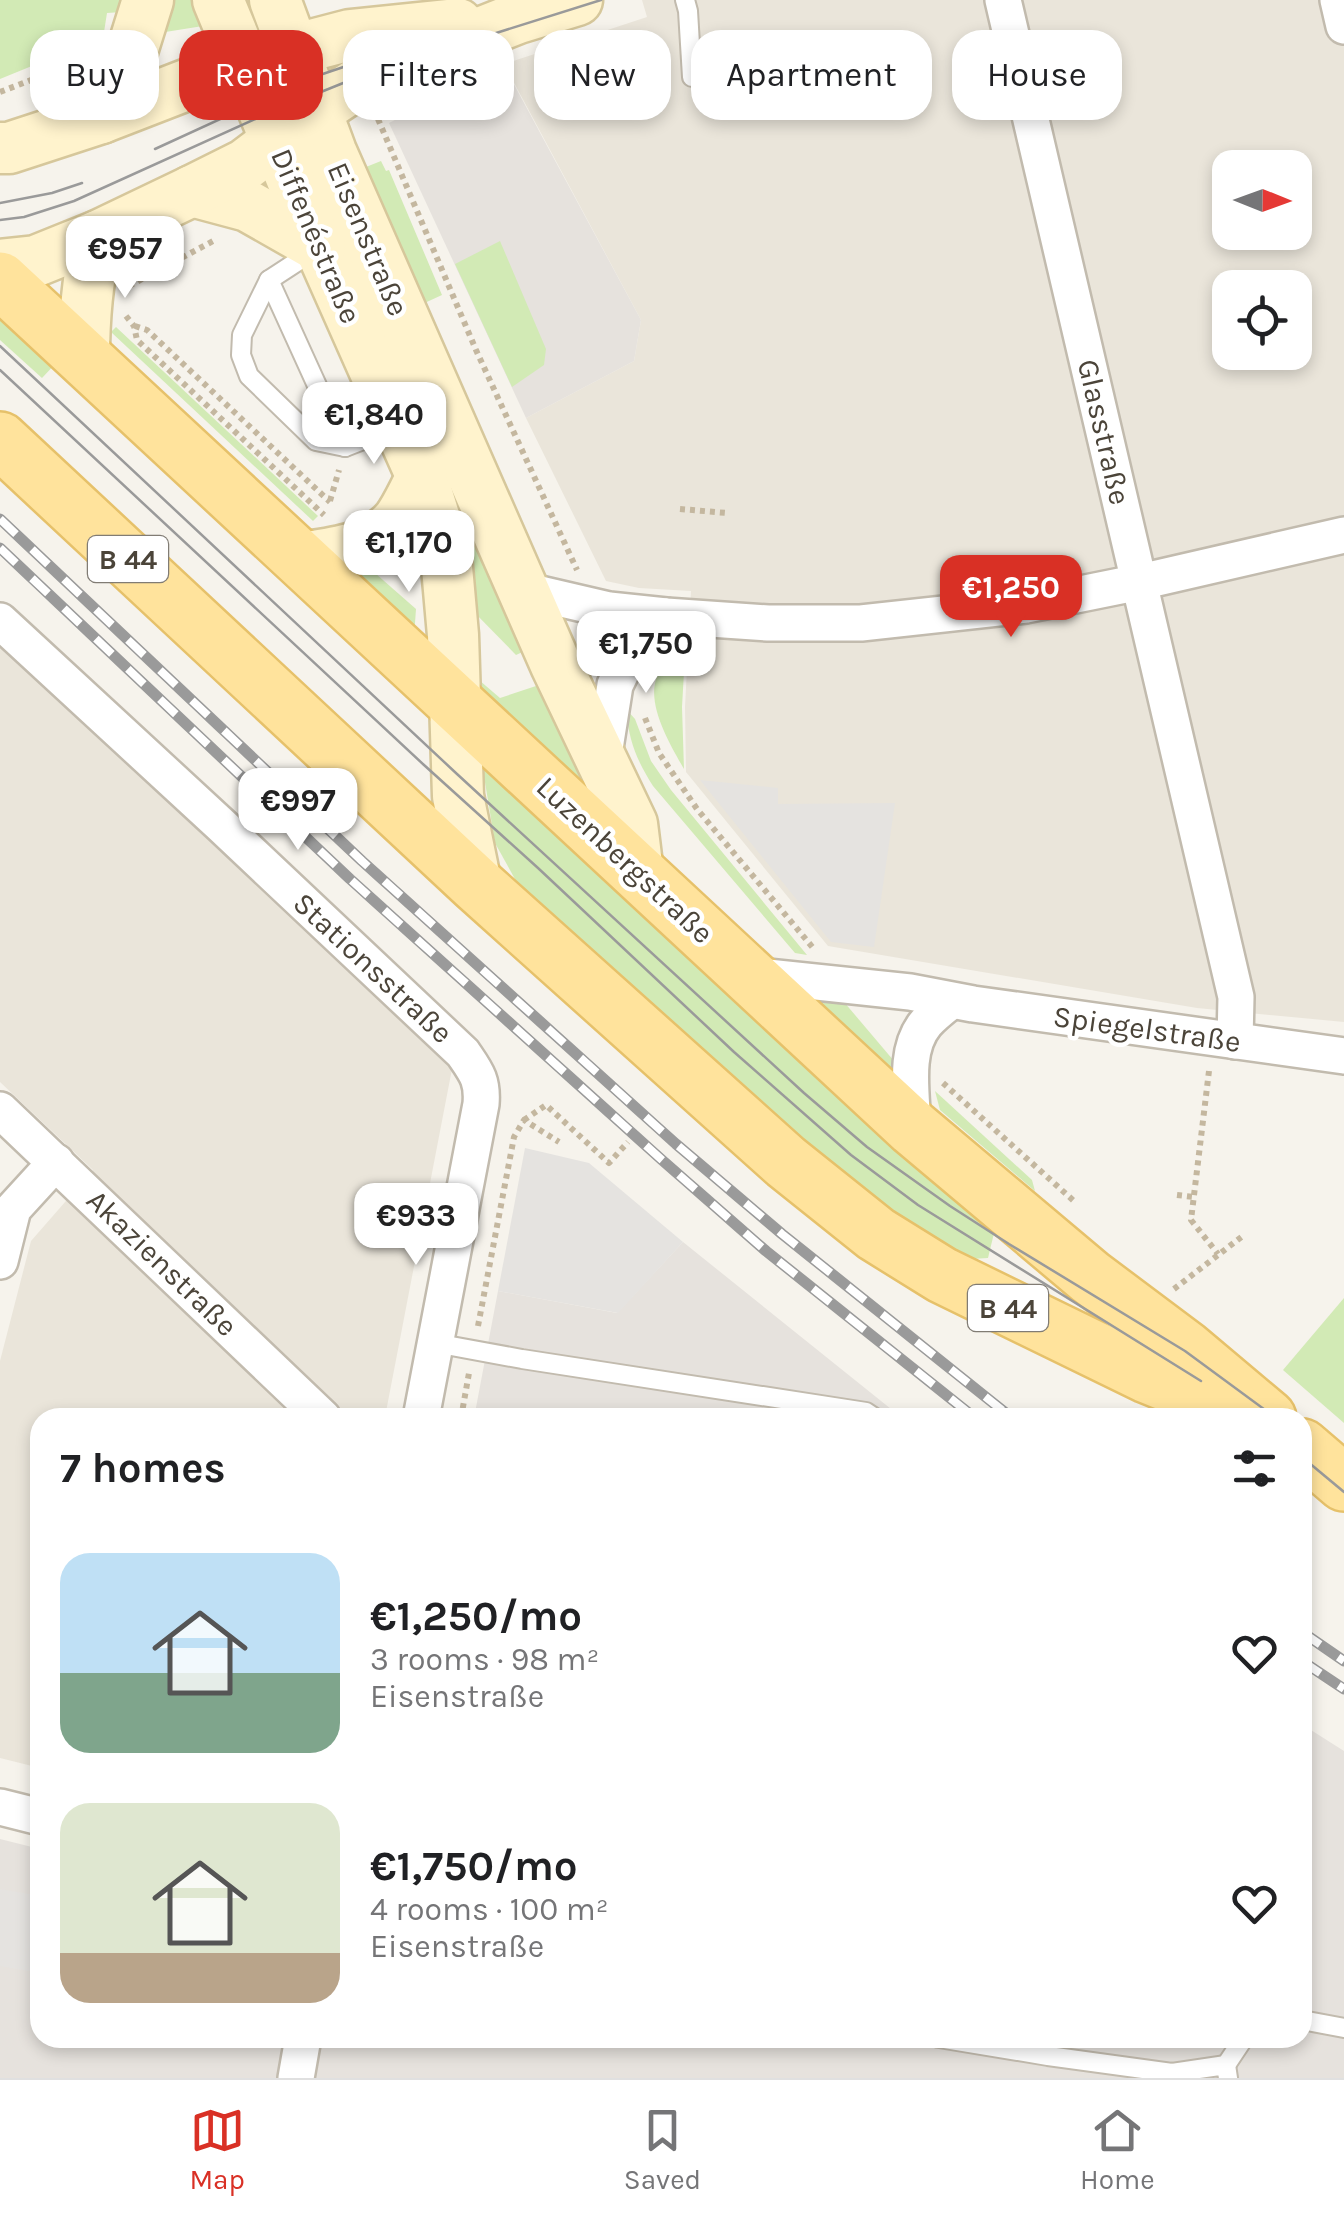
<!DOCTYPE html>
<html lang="en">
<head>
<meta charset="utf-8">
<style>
  :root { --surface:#fff; --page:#f6f6f6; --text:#202124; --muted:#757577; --line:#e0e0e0; --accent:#d93025 }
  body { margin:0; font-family:Karla,sans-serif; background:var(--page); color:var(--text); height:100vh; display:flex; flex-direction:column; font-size:38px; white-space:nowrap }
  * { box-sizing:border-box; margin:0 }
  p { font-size:32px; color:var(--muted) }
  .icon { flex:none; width:55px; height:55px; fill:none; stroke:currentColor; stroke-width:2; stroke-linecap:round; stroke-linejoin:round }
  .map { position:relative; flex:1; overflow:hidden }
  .side { position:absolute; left:30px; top:1408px; width:1282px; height:640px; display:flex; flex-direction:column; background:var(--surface); border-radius:30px; box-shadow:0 5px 15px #0003 }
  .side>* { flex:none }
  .guide { position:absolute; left:30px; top:30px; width:1285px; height:90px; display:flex; gap:20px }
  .needle { width:65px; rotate:91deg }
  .tools { position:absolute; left:1212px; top:150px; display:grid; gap:20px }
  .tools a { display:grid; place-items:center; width:100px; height:100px; border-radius:20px; background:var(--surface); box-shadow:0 5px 15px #0003; font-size:50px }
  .price { position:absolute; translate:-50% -85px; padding:0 22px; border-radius:20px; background:#fff; color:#222; font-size:32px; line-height:65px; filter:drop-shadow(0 2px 5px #0008) }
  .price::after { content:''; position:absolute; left:50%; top:60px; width:30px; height:22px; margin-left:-15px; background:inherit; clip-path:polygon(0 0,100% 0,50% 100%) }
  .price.selected { background:var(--accent); color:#fff }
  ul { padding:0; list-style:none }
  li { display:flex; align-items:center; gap:30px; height:250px; padding:0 30px }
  li span { display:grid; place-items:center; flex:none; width:280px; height:200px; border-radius:30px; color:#555 }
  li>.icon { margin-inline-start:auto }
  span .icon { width:120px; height:120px; fill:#fffc; stroke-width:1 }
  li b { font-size:42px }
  h2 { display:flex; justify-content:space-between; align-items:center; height:120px; padding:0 30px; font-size:42px }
  .pill { padding:0 35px; border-radius:30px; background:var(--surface); box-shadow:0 5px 15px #0003; font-size:35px; line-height:90px }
  .pill.selected { background:var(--accent); color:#fff }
  .tab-bar { display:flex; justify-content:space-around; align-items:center; height:140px; border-top:2px solid var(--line); background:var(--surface); font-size:28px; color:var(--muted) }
  .tab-bar a { display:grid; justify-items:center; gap:5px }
  .tab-bar .selected { color:var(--accent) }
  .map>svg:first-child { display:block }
  .residential { fill:#eae5da; fill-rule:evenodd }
  .industrial { fill:#e6e2dd }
  .green { fill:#d2eab5 }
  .parking { fill:#e5e3e0 }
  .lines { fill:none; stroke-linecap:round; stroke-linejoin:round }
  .lane-casing { stroke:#c2bbae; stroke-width:22 }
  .street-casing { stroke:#c2bbae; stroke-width:40 }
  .secondary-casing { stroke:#d6c79b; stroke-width:55 }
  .primary-casing { stroke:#e6c16a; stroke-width:60 }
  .path { stroke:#c4b79f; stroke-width:6; stroke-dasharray:5 5; stroke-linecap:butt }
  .lane { stroke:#fff; stroke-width:18 }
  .street { stroke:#fff; stroke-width:35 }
  .secondary { stroke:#fff3cd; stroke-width:50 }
  .primary { stroke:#ffe39c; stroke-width:55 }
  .tram { stroke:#9a9a9a; stroke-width:2.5 }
  .rail-casing { stroke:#9a9a9a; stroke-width:11 }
  .rail { stroke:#fff; stroke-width:8; stroke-dasharray:22; stroke-linecap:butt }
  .labels { text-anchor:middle; stroke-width:9; stroke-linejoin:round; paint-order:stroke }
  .shield { fill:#fff; stroke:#817c74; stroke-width:2.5 }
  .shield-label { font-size:28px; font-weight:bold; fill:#4b4439 }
  .street-label { font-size:30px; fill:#4b4439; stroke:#fff }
</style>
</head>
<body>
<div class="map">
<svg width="1344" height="2078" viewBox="0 0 1344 2078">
  <rect width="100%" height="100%" fill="#f6f3ec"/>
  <g class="residential">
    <path d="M642 0H1344V1022L1197 1008 828 946 686 772 685 707 691 591 639 588 606 581 526 418 634 361 641 320 504 64 647 17ZM1230 168H1295V232H1230ZM1230 288H1295V352H1230Z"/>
    <polygon points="0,637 452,1069 385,1417 40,1418 40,1768 0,1758 0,1361 31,1241 93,1170 0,1082"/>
  </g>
  <g class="industrial">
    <polygon points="503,64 641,320 634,361 526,418 389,123"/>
    <polygon points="683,1242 901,1417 474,1418 498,1291 617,1313"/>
    <polygon points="1303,1725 1344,1751 1344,2078 0,2078 0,1839 40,1849 40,2038 1302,2038"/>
  </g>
  <g class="green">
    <polygon points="0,0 124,0 122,12 107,13 104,32 98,39 0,79"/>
    <polygon points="167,0 194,0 203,26 159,33"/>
    <polygon points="381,161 386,171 389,170 442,295 418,306 361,169"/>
    <polygon points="500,241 546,349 544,365 512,387 455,264"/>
    <polygon points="0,308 57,362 42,378 0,340"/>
    <polygon points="116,327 318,516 313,521 111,332"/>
    <polygon points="435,438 529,649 516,655 470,608"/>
    <polygon points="367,566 416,609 414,637 349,570"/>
    <path d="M685 654 682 707 684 769C670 744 638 693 664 666 669 661 679 657 685 654Z"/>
    <polygon points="479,680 500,698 539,685 594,797 473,694"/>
    <path d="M626 709 635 719 651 761 671 790 807 955 795 953 653 786C636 759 629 741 626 709Z"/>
    <polygon points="481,758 995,1229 988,1258 971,1259 890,1212 550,926 521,890 495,843"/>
    <polygon points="819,1002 844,1002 894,1061 897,1079 813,1006"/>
    <polygon points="935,1091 1032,1180 1035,1191 940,1110"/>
    <polygon points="1344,1298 1344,1423 1283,1370"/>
  </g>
  <g class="parking">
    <polygon points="700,780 778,788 778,804 895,803 874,947 831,942"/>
    <polygon points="525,1148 589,1163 683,1242 618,1313 498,1291"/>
    <polygon points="0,1889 40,1896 40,1973 0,1966"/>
  </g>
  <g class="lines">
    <defs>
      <g id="lane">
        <polyline points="685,0 688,11 692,77"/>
        <polyline points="315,250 269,280 242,335 241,355 249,376 316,441 345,447 399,426"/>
        <polyline points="269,280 345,447"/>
        <polyline points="435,1343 522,1359 866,1412 875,1418"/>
        <polyline points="1302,2020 1344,2028"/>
        <polyline points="939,2038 1048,2056 1172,2073 1226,2065 1228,2078"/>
        <polyline points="1226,2065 1244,2038"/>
      </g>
      <g id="street">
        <polyline points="1003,0 1236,997 1235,1041"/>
        <polyline points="1338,0 1344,26"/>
        <polyline points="523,590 609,610 666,616 768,623 861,623 1026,605 1140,582 1344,535"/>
        <path d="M0 621 221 825 463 1053C476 1072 483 1080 481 1104L421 1418"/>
        <polyline points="603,761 615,685 634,646 666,616"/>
        <polyline points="750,975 910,992 973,1004 1344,1056"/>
        <polyline points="0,1110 323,1418"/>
        <path d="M913 1128C912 1094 903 1050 926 1023 933 1015 942 1008 951 1001"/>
        <polyline points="0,1261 13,1209 56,1162"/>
        <polyline points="0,1807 40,1817"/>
        <polyline points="296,2078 303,2038"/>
      </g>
      <g id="secondary">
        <polyline points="218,0 320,247 422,477 446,556 453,635 458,796 476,884"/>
        <polyline points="275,0 331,152 556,665 632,824 638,873"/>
        <polyline points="101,118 133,48 148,0"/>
        <polyline points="0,148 9,148 101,118 243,63 350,35 458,24"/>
        <polyline points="192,191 248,206 320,247"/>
        <polyline points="0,265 36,261 98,236 192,191 246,164 316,111 364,79 518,18 577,0"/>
        <path d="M84 357C84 315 87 277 98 236"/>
        <path d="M300 558C334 553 374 549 398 520 407 508 414 491 422 477"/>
      </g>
      <g id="primary">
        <polyline points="0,280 913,1128 1090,1277 1186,1349 1268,1418"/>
        <polyline points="0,440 476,884 786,1162 876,1234 942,1275 1147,1375 1238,1412"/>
        <polyline points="1302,1447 1344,1483"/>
      </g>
    </defs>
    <use href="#lane" class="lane-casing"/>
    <use href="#street" class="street-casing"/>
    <use href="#secondary" class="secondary-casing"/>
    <use href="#primary" class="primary-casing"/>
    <g class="path">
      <polyline points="0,92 83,60"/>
      <polyline points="378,119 476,350 577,570"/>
      <polyline points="129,286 215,240"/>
      <polyline points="126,316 134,326 137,340 324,515"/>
      <polyline points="135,326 147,330 330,502"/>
      <polyline points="330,501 339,470"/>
      <polyline points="680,509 727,513"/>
      <polyline points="645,718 659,753 697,809 814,949"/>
      <polyline points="1209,1071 1191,1220 1218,1254"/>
      <polyline points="943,1083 1075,1202"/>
      <polyline points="524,1120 546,1105 609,1163 628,1142"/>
      <polyline points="1177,1195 1194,1197"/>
      <polyline points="1174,1289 1244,1235"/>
      <polyline points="478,1326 514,1137 524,1120 559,1142"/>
      <polyline points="461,1418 469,1373"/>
    </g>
    <use href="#lane" class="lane"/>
    <use href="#street" class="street"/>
    <use href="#secondary" class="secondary"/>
    <use href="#primary" class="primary"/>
    <g class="tram">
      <polyline points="155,149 305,80 376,56"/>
      <polyline points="0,203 52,193 82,183"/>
      <polyline points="0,220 24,217 74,201 264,115 363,75 601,0"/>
      <polyline points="0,346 457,774 804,1093 867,1147 950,1206 1009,1244 1185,1351 1276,1418"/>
      <polyline points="0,370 424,765 538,868 734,1052 851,1155 918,1205 1201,1381"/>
      <polyline points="1302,1457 1344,1492"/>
    </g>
    <defs>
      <g id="rail">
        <polyline points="0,519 362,861 676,1144 782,1234 1012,1418"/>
        <polyline points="0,548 350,879 662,1160 766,1251 975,1418"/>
        <polyline points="1302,1632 1344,1661"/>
        <polyline points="1302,1661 1344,1689"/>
      </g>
    </defs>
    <use href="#rail" class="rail-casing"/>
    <use href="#rail" class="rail"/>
  </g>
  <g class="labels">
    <g class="shield">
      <rect x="88" y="536" width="80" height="46" rx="8"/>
      <rect x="968" y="1285" width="80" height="46" rx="8"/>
    </g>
    <g class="shield-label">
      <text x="128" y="569">B 44</text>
      <text x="1008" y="1318">B 44</text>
    </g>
    <g class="street-label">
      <text transform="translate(316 236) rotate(67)" y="10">Diffenéstraße</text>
      <text transform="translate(368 239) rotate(67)" y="10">Eisenstraße</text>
      <text transform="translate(1104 432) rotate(77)" y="10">Glasstraße</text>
      <text transform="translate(625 860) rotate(43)" y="10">Luzenbergstraße</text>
      <text transform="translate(373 968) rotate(43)" y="10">Stationsstraße</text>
      <text transform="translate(1147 1029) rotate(8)" y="10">Spiegelstraße</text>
      <text transform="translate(162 1263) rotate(44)" y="10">Akazienstraße</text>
    </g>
  </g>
</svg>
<div class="tools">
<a><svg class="needle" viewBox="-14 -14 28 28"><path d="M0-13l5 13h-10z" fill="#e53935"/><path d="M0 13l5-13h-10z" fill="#757577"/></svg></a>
<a><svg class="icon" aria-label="locate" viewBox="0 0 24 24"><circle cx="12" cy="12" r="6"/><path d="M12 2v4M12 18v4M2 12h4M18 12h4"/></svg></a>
</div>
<b class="price" style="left:125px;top:301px">€957</b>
<b class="price" style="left:374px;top:467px">€1,840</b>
<b class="price" style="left:409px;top:595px">€1,170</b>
<b class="price selected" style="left:1011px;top:640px">€1,250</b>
<b class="price" style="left:646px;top:696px">€1,750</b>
<b class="price" style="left:298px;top:853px">€997</b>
<b class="price" style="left:416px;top:1268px">€933</b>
<div class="guide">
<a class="pill">Buy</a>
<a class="pill selected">Rent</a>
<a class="pill">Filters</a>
<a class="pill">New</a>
<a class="pill">Apartment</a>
<a class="pill">House</a>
</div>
<section class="side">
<h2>7 homes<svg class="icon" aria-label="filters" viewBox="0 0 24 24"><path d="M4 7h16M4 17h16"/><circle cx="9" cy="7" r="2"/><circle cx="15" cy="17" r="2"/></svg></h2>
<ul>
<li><span style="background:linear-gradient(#bfe0f5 60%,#7fa58c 0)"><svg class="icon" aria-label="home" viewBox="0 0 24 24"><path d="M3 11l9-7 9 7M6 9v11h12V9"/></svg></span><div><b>€1,250/mo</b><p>3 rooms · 98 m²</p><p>Eisenstraße</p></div><svg class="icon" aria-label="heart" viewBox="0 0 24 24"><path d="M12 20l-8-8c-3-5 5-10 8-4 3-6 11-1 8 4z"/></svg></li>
<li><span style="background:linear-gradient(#dfe7d0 75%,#b9a48a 0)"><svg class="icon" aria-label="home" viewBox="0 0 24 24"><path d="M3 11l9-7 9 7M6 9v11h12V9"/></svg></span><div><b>€1,750/mo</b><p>4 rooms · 100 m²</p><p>Eisenstraße</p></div><svg class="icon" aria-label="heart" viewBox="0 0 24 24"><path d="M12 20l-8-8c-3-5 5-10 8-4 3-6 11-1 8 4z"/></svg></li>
</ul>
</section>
</div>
<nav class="tab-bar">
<a class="selected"><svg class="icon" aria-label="map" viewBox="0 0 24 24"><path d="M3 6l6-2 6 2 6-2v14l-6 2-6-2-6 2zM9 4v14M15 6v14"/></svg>Map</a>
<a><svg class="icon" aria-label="saved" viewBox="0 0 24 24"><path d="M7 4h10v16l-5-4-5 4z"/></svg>Saved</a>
<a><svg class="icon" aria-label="home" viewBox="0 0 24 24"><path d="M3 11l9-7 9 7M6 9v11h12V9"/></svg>Home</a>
</nav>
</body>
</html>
